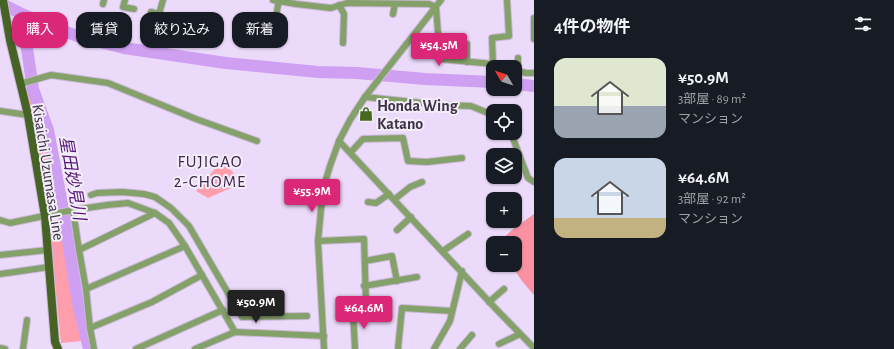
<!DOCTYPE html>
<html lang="ja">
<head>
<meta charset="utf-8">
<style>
  :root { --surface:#171b24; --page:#242831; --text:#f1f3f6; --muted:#9ea1a6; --accent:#db2777 }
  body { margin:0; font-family:"Alegreya Sans","Noto Sans JP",sans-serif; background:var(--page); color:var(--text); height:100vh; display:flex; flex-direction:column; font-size:15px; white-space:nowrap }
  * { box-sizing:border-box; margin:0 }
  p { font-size:13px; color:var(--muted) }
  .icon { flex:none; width:22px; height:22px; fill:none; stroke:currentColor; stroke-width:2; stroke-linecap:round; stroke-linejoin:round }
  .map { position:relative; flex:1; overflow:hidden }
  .drawer { display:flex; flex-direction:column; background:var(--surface); width:360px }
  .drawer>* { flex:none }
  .guide { position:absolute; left:12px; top:12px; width:380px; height:36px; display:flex; gap:8px }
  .needle { width:26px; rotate:309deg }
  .fabs { position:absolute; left:486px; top:60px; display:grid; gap:8px }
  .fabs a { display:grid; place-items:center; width:36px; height:36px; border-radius:8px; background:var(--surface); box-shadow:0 1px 3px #0004; font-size:20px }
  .price { position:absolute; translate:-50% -34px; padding:0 9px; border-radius:4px; background:var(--accent); color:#fff; font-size:13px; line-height:26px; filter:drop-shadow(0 1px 2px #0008) }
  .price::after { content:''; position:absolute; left:50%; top:24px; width:12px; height:9px; margin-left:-6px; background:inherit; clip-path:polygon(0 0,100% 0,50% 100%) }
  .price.current { background:#222; color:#fff }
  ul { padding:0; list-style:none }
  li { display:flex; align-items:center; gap:12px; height:100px; padding:0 20px }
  li span { display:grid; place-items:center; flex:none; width:112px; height:80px; border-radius:12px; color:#555 }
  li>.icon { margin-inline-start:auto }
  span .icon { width:48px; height:48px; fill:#fffc; stroke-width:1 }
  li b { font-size:17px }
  h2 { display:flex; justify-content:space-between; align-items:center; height:48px; padding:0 20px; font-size:17px }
  .pill { padding:0 14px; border-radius:12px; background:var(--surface); box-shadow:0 1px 3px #0004; font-size:14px; line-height:36px }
  .pill.current { background:var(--accent); color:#fff }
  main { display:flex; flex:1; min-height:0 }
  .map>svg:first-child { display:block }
  .green { fill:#fe9eac }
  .forest { fill:#f991a2 }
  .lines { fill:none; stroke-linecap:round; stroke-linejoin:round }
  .river { stroke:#cf9ff2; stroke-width:12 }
  .minor-casing { stroke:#c9b8d6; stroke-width:8 }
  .major-casing { stroke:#c9b8d6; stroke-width:10 }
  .minor { stroke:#85a16a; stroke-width:6 }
  .major { stroke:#466325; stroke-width:8 }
  .labels { text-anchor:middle; stroke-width:4; stroke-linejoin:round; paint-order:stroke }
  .poi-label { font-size:16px; font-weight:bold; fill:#3e3247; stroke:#f3edf8; text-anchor:start }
  .street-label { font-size:16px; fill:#3e3247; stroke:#f3edf8 }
  .neighbourhood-label { font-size:17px; letter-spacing:1px; fill:#3f2550; stroke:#f3edf8 }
  .water-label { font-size:17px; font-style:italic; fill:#551577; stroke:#f3edf8 }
</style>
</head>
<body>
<main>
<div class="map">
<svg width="534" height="349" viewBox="0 0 534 349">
  <rect width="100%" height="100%" fill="#ecdafa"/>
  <g class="green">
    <polygon points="30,86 45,129 58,206 47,208 27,94 27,87"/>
    <polygon points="219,164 231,170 237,177 231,188 208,198 196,191"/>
    <polygon points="62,219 82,341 61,343 49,222"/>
  </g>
  <polygon class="forest" points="534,214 534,295 522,281 511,265 515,265 515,243 498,243 512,230"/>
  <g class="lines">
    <g class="river">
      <polyline points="0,3 24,15 77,36 124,48 226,63 318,72 357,73 425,79 493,82"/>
      <polyline points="24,15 23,22 33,89 48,130 62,204 78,303 89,349"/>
      <polyline points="515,84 534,86"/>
    </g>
    <defs>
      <g id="minor">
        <polyline points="125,0 123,7 134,9"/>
        <polyline points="273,0 296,4 331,8 347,3 429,4 436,7 440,59 493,64 504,67"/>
        <polyline points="103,4 104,0"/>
        <polyline points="339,5 344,14 343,43"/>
        <polyline points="151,12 159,14 163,0"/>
        <polyline points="393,14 395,4"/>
        <polyline points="269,31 273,32 279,0"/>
        <polyline points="534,39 534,18"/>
        <polyline points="467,62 467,44"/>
        <polyline points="493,64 492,38 509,36 507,0"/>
        <polyline points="515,70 526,73 534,73"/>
        <polyline points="518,71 518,58"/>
        <polyline points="20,84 51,75 108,83 196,119 257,141"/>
        <polyline points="365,97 442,105 471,106 493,115"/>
        <polyline points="0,111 28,115"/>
        <polyline points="490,133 493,133"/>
        <polyline points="511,133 528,178 534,182"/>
        <polyline points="339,141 496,309 534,348"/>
        <polyline points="351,152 363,139 403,138 408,161 427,162 462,158"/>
        <polyline points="91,195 97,193 122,192 144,194 155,197 171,208 189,226 242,317 307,316"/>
        <polyline points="395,199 410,187 422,182"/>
        <polyline points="368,202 376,203 389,194"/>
        <polyline points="73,210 79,250 86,289 90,328 94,349"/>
        <polyline points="0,220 10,223 73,210 107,205 128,203 155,213 169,223 185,246 235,332"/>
        <polyline points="397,230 411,217"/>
        <polyline points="318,241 364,239 366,302"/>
        <polyline points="79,250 155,213"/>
        <polyline points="443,251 468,234"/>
        <polyline points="0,255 48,250"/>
        <polyline points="365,261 392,256 397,281"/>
        <polyline points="0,274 49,267"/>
        <polyline points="364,286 417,277"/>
        <polyline points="86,289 185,246"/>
        <polyline points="489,302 504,289"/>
        <polyline points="353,312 355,349"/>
        <polyline points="90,328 152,302 202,275"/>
        <polyline points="499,344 520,334"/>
        <polyline points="0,348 5,349"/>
        <polyline points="23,349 27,320"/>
        <polyline points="136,349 223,310"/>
        <polyline points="195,349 235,332 324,336"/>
        <polyline points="324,349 318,241 323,189 330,166 339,141 350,120 365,97 441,0"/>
        <polyline points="398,349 402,308 452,311"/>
        <polyline points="434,349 450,321 462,271"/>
        <polyline points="460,349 472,335"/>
      </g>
      <polyline id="major" points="3,0 10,40 28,115 45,216 55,342 58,349"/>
    </defs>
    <use href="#minor" class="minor-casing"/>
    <use href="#major" class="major-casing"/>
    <use href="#minor" class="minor"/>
    <use href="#major" class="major"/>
  </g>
  <defs>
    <symbol id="shop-bare" viewBox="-9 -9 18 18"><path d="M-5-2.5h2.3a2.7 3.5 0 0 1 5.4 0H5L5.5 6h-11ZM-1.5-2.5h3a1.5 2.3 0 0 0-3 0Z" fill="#47681e" stroke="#f3edf8" stroke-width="2.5" paint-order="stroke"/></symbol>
  </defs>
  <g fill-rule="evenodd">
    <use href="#shop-bare" x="356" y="104" width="20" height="20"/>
  </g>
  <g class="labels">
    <g class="poi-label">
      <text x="377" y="111">Honda Wing<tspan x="377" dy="18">Katano</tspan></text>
    </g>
    <g class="street-label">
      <text transform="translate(49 172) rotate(81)" y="6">Kisaichi Uzumasa Line</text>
    </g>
    <g class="neighbourhood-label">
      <text x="210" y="167">FUJIGAO<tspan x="210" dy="20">2-CHOME</tspan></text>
    </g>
    <g class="water-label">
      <text transform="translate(73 178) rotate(80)" y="6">星田妙見川</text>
    </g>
  </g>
</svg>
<div class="fabs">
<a><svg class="needle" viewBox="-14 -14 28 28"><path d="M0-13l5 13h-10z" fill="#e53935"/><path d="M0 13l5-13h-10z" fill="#9ea1a6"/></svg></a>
<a><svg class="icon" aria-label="locate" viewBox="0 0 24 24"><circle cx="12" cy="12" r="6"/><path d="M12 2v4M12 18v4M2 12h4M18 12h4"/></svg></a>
<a><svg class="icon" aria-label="layers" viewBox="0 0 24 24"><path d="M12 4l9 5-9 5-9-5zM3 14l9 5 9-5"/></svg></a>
<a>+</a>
<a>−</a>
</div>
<b class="price" style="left:439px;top:67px">¥54.5M</b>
<b class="price" style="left:312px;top:213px">¥55.9M</b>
<b class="price current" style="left:256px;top:324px">¥50.9M</b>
<b class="price" style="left:364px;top:330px">¥64.6M</b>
<div class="guide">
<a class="pill current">購入</a>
<a class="pill">賃貸</a>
<a class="pill">絞り込み</a>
<a class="pill">新着</a>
</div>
</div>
<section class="drawer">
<h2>4件の物件<svg class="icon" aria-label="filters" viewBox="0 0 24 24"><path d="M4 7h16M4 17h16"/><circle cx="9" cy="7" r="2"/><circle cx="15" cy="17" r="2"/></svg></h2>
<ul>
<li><span style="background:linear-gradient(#dfe7d0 60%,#9aa5b1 0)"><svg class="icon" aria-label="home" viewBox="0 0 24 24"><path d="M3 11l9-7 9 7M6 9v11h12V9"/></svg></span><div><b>¥50.9M</b><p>3部屋 · 89 m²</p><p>マンション</p></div></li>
<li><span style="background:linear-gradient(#c9d6e8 75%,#c2b280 0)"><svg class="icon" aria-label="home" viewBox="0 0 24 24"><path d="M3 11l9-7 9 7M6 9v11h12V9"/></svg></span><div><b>¥64.6M</b><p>3部屋 · 92 m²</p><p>マンション</p></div></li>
</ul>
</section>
</main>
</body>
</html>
